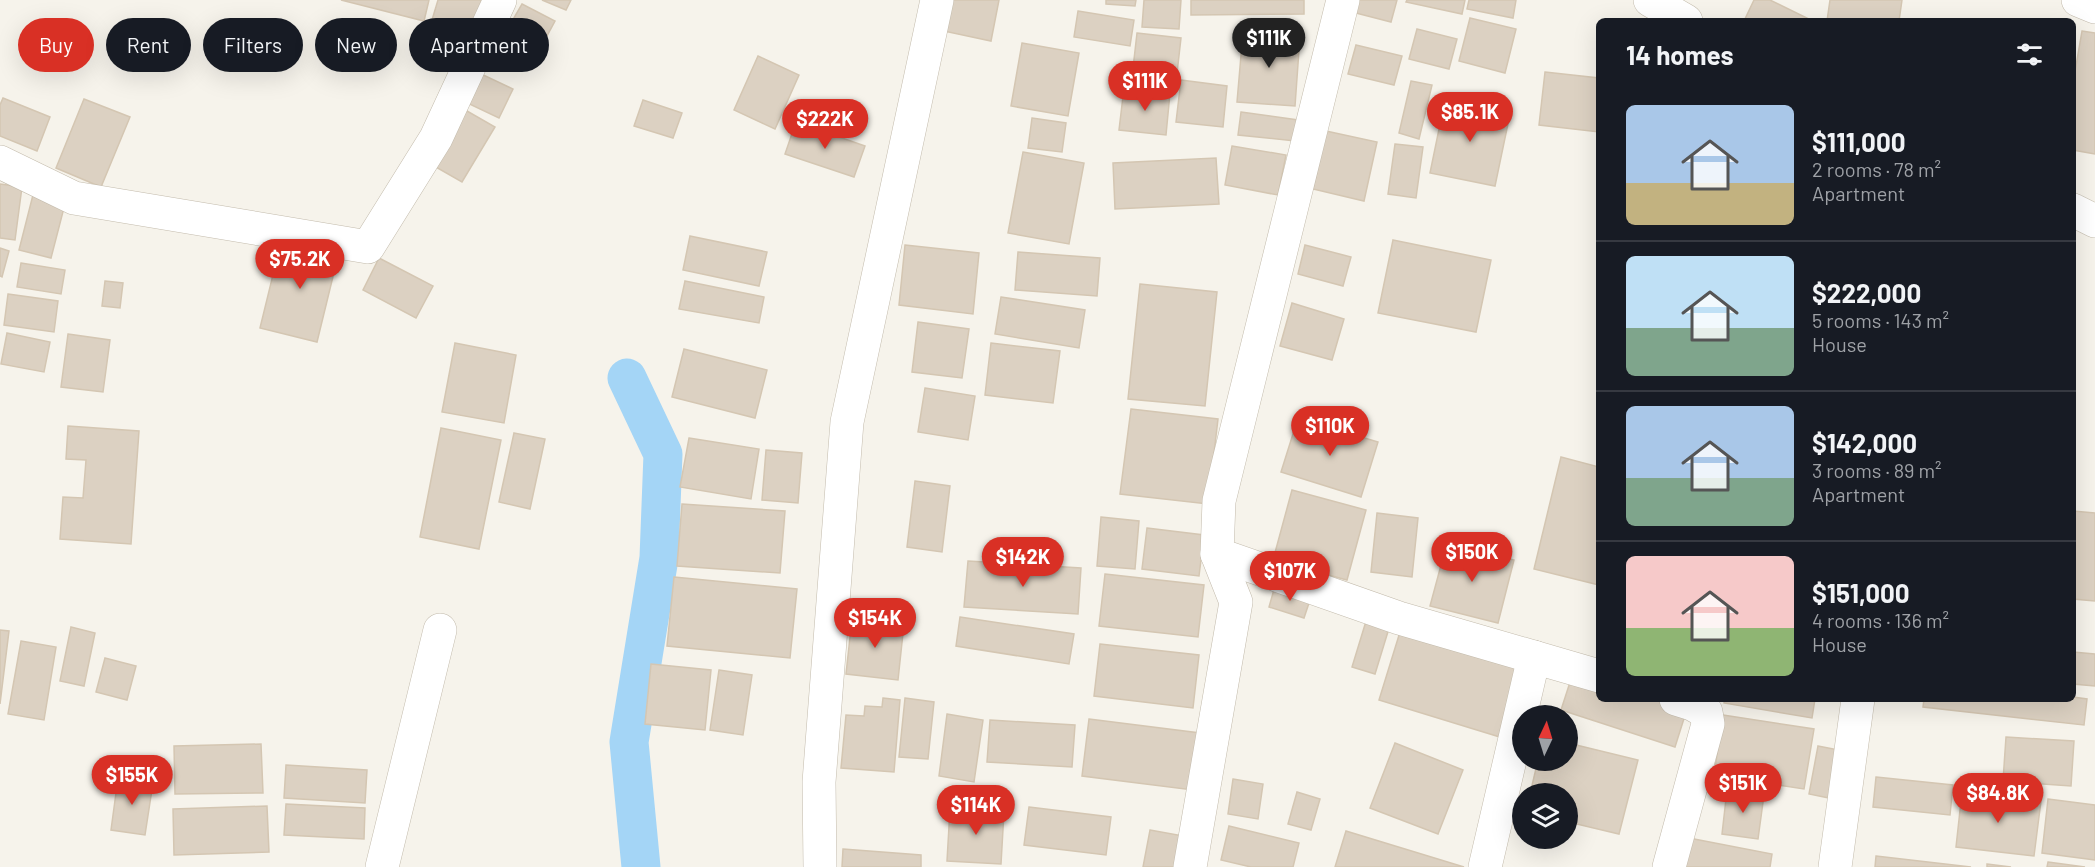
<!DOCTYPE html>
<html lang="en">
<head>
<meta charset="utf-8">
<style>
  :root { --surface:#171b24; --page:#20242c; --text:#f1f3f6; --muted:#9ea1a6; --line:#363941; --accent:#d93025 }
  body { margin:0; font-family:Barlow,sans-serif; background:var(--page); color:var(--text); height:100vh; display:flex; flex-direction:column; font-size:22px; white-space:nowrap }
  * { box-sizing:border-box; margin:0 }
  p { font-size:20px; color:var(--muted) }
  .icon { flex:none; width:33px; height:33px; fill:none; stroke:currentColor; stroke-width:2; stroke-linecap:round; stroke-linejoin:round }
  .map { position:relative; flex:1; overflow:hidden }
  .sheet { position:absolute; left:1596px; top:18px; width:480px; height:684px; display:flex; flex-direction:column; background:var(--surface); border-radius:9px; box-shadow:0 6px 24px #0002 }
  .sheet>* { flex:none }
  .hud { position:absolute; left:18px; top:18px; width:570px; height:54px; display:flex; gap:12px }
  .needle { width:39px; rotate:4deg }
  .fabs { position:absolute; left:1512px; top:705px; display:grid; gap:12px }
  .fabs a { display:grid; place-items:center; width:66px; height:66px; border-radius:50%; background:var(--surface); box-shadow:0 6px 24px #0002; font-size:30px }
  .price { position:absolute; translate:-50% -51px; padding:0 14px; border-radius:21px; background:var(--accent); color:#fff; font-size:20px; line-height:39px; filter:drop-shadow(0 2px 3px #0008) }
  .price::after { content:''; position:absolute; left:50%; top:36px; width:18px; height:14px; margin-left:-9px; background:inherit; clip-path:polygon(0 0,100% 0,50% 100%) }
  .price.current { background:#222; color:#fff }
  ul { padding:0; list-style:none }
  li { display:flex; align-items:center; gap:18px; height:150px; padding:0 30px }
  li+li { border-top:2px solid var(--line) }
  li span { display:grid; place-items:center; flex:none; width:168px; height:120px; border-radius:9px; color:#555 }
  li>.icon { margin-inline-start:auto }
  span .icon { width:72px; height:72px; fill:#fffc; stroke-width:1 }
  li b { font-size:26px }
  h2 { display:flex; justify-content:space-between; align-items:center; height:72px; padding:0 30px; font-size:26px }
  .pill { padding:0 21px; border-radius:27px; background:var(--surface); box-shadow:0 6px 24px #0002; font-size:21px; line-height:54px }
  .pill.current { background:var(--accent); color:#fff }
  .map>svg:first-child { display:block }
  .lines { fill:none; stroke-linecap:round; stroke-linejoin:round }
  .canal { stroke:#a4d5f6; stroke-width:39 }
  .building { fill:#dcd1c2; stroke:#d4c6b2; stroke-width:1.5 }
  .minor-casing { stroke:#c3bbac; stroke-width:34 }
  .tertiary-casing { stroke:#c3bbac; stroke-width:34 }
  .minor { stroke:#fff; stroke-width:33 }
  .tertiary { stroke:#fff; stroke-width:33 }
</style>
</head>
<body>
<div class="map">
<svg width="2095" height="867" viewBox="0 0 2095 867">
  <rect width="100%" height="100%" fill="#f6f3eb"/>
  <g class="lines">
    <polyline class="canal" points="627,378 663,454 659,558 629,742 641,867"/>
  </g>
  <g class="building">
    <polygon points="341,0 429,0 424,21"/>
    <polygon points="438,0 486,0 475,34 432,20"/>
    <polygon points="542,0 571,0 566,10"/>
    <polygon points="945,0 999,0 991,41 939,30"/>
    <polygon points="1106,0 1136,0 1135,6 1106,4"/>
    <polygon points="1144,0 1181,0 1179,29 1142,27"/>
    <polygon points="1191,0 1304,0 1304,14 1191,15"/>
    <polygon points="1351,0 1397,0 1391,22 1348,11"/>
    <polygon points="1407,0 1465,0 1462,14 1406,2"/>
    <polygon points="1469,0 1516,0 1513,18 1467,9"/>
    <polygon points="1754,0 1770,0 1809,19 1808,21 1749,21 1745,19"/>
    <polygon points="1830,0 1902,0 1899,21 1827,21"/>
    <polygon points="522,4 555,21 534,60 500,42"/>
    <polygon points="1078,11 1134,20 1130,46 1074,37"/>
    <polygon points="1470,18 1516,29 1505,73 1459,61"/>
    <polygon points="1417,29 1457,39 1449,69 1409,59"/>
    <polygon points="2082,31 2095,33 2095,154 2073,150 2073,83"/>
    <polygon points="1243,32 1300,36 1295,106 1237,102"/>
    <polygon points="1137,33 1181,38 1176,82 1132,77"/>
    <polygon points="1022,43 1079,53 1068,116 1011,106"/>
    <polygon points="1356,45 1402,56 1394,85 1348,74"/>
    <polygon points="758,56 799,75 775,129 734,110"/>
    <polygon points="477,72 513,89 499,118 463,101"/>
    <polygon points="1545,72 1599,78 1599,132 1539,125"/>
    <polygon points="1181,80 1227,86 1223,127 1176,122"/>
    <polygon points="1411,81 1432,85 1419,139 1399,133"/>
    <polygon points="1124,88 1170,93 1166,135 1119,130"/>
    <polygon points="3,98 50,117 37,151 0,136 0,105"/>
    <polygon points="84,99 130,117 101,187 56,168"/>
    <polygon points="643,100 682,113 673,138 634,126"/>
    <polygon points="1445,100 1510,114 1495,186 1430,173"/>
    <polygon points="460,107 495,127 462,182 427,162"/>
    <polygon points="1241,112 1298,120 1295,141 1238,135"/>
    <polygon points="1032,118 1066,123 1062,152 1028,148"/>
    <polygon points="796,122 865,146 854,177 785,154"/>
    <polygon points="1326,131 1377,142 1364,201 1313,189"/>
    <polygon points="1395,144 1423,147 1416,198 1388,194"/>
    <polygon points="1232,146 1286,155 1278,195 1225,185"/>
    <polygon points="1023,152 1084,163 1069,244 1008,233"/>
    <polygon points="1216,158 1219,204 1115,209 1113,163"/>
    <polygon points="0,184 22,187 15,240 0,238"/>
    <polygon points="34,191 66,200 51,258 19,250"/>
    <polygon points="690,236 767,252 759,286 683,270"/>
    <polygon points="282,238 339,252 317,342 260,328"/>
    <polygon points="1393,240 1491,260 1476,332 1378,313"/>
    <polygon points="905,245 979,253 973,314 899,305"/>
    <polygon points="1305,245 1351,257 1343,286 1298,274"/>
    <polygon points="0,248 9,251 2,277 0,276"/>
    <polygon points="1018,252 1100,258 1097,296 1015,290"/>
    <polygon points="379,258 433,286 416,318 363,290"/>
    <polygon points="21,263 65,270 61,294 17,287"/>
    <polygon points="105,281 123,283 120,308 102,306"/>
    <polygon points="685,281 764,297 759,323 679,309"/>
    <polygon points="1140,284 1217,292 1205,406 1128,399"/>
    <polygon points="8,294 58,301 54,332 4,325"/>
    <polygon points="1001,297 1085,310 1079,348 995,334"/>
    <polygon points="1292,303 1344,319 1332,360 1280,346"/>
    <polygon points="918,322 969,329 962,378 912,372"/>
    <polygon points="7,333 50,342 44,372 1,364"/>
    <polygon points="68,334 110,340 103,392 61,387"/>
    <polygon points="455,343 516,355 504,423 442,412"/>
    <polygon points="991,343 1060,351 1053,403 985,395"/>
    <polygon points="684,349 767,370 755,418 672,397"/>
    <polygon points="925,388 975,396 968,440 918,432"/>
    <polygon points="1131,409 1218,419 1208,504 1120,494"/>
    <polygon points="1298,418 1378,442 1361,497 1281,472"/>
    <polygon points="68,426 139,431 131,544 60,539 63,497 83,498 86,460 66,459"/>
    <polygon points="441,428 501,440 479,549 420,537"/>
    <polygon points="514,433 545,439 530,509 499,502"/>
    <polygon points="689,438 759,449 751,499 680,487"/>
    <polygon points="766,450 802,453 798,503 762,500"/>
    <polygon points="1561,457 1599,467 1599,585 1534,569"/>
    <polygon points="915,481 950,486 942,552 907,547"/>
    <polygon points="1292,490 1366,510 1347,580 1273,560"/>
    <polygon points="682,504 785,511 780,573 677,566"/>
    <polygon points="2073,511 2095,513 2095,601 2073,599"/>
    <polygon points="1377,513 1418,518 1412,577 1371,572"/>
    <polygon points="1101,517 1139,521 1135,569 1097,566"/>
    <polygon points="1147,528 1204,535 1199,576 1142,569"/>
    <polygon points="1447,543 1514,560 1498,623 1430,606"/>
    <polygon points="968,561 1081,568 1078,614 964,607"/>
    <polygon points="1105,574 1204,585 1198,637 1099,626"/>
    <polygon points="674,577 797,589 790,658 667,646"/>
    <polygon points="1275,586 1311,597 1304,618 1269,607"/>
    <polygon points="960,617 1074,634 1069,664 956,646"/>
    <polygon points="1367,618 1390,625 1375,674 1352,667"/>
    <polygon points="852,619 904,624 898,680 846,674"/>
    <polygon points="71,627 95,633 84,686 60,681"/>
    <polygon points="0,630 9,631 0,704"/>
    <polygon points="1400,632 1524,671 1503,738 1379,700"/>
    <polygon points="21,641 56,647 44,720 8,714"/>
    <polygon points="1100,644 1199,655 1193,708 1094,696"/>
    <polygon points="2073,652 2095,654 2095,686 2073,684"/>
    <polygon points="105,658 136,666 127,700 96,692"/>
    <polygon points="651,664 711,670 705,730 645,724"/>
    <polygon points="719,670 752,675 743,735 710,730"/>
    <polygon points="1573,673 1599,681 1599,699 1654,699 1687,709 1675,747 1561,710"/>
    <polygon points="2073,697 2087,699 2084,725 1923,707 1924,699 2073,699"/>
    <polygon points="883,698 900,700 894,772 841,768 846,715 864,716 865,706 882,707"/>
    <polygon points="905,698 934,702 928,759 899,757"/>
    <polygon points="1725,699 1815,699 1812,718 1724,703"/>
    <polygon points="947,714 983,720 974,782 939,776"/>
    <polygon points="1723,715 1814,729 1804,789 1714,775"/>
    <polygon points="1089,719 1200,733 1193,790 1082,776"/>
    <polygon points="990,720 1075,725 1072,767 987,762"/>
    <polygon points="2006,737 2074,741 2071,786 2003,781"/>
    <polygon points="1395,743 1463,770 1438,834 1370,808"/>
    <polygon points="1568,743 1638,760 1619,834 1568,822 1568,794 1530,794 1538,760 1568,760"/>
    <polygon points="261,744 263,793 175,794 174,746"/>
    <polygon points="1818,746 1844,751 1834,799 1809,794"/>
    <polygon points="286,765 367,770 365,803 284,798"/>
    <polygon points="1876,777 1953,785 1950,815 1873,807"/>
    <polygon points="118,778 153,783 145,835 111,830"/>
    <polygon points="1233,779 1263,784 1258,819 1228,814"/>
    <polygon points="1727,790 1764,795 1758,839 1722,834"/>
    <polygon points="1297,792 1320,799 1311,830 1288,824"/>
    <polygon points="1962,792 2041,801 2034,856 1956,847"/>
    <polygon points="2048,799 2095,805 2095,860 2042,853"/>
    <polygon points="286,804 365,808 364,839 284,835"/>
    <polygon points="267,806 269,852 174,855 173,809"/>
    <polygon points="1029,807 1111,817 1106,855 1024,845"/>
    <polygon points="950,809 1004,812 1001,864 947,861"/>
    <polygon points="1229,826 1299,843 1293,867 1251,867 1221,860"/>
    <polygon points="1150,830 1189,837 1184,867 1143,867"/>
    <polygon points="1346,831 1464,867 1335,867"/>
    <polygon points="1689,838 1772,854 1770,867 1683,867"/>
    <polygon points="843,849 921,855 921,867 842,867"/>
    <polygon points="1876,856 1971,867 1875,867"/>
    <polygon points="2048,862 2085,867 2047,867"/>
    <polygon points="1987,864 2011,867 1987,867"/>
  </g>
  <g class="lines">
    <defs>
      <g id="minor">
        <polyline points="2078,0 2095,7"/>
        <polyline points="0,162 74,198 368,247 436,138 500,0"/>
        <polyline points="1217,554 1399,618 1599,676"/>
        <polyline points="382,867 440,630"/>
        <polyline points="820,867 819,782 847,422 937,0"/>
        <polyline points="1190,867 1236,602 1217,554 1219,501 1343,0"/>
        <polyline points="1485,867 1534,657"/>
        <polyline points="1669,867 1708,724 1706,712 1692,704 1676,699"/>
        <polyline points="1835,867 1858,699"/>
      </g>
      <g id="tertiary">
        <polyline points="1650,0 1686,21"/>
        <polyline points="2073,210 2095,221"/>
      </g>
    </defs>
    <use href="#minor" class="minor-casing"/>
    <use href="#tertiary" class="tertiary-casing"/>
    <use href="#minor" class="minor"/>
    <use href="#tertiary" class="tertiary"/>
  </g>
</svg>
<div class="fabs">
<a><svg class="needle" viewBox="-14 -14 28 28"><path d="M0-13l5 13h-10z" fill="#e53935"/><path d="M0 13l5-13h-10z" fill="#9ea1a6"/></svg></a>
<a><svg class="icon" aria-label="layers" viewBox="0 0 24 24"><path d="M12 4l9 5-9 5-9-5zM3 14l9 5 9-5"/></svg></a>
</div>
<b class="price current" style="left:1269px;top:69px">$111K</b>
<b class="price" style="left:1145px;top:112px">$111K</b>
<b class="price" style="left:1470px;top:143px">$85.1K</b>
<b class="price" style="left:825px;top:150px">$222K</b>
<b class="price" style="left:300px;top:290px">$75.2K</b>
<b class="price" style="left:1330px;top:457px">$110K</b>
<b class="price" style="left:1472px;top:583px">$150K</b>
<b class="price" style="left:1023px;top:588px">$142K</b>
<b class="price" style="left:1290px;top:602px">$107K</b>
<b class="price" style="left:875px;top:649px">$154K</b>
<b class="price" style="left:132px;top:806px">$155K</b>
<b class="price" style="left:1743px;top:814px">$151K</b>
<b class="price" style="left:1998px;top:824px">$84.8K</b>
<b class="price" style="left:976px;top:836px">$114K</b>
<div class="hud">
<a class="pill current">Buy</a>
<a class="pill">Rent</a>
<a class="pill">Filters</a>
<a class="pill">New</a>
<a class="pill">Apartment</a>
</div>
<section class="sheet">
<h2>14 homes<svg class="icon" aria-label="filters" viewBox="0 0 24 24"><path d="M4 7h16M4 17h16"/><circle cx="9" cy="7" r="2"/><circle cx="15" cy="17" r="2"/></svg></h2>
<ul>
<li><span style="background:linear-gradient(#a9c7e8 65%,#c2b280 0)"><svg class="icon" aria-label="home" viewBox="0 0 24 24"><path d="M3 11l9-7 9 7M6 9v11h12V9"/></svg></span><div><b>$111,000</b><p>2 rooms · 78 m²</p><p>Apartment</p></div></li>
<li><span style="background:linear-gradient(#bfe0f5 60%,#7fa58c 0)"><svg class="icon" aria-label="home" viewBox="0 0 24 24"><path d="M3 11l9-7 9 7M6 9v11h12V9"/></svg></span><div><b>$222,000</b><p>5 rooms · 143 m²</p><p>House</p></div></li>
<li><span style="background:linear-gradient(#a9c7e8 60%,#7fa58c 0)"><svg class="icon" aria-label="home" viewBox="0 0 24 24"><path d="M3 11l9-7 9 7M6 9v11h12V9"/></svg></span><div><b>$142,000</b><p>3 rooms · 89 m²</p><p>Apartment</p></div></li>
<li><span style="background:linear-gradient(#f6c9c9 60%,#8fb573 0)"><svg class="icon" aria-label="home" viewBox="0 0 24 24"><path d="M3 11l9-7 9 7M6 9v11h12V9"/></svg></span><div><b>$151,000</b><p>4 rooms · 136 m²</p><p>House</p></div></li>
</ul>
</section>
</div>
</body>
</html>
